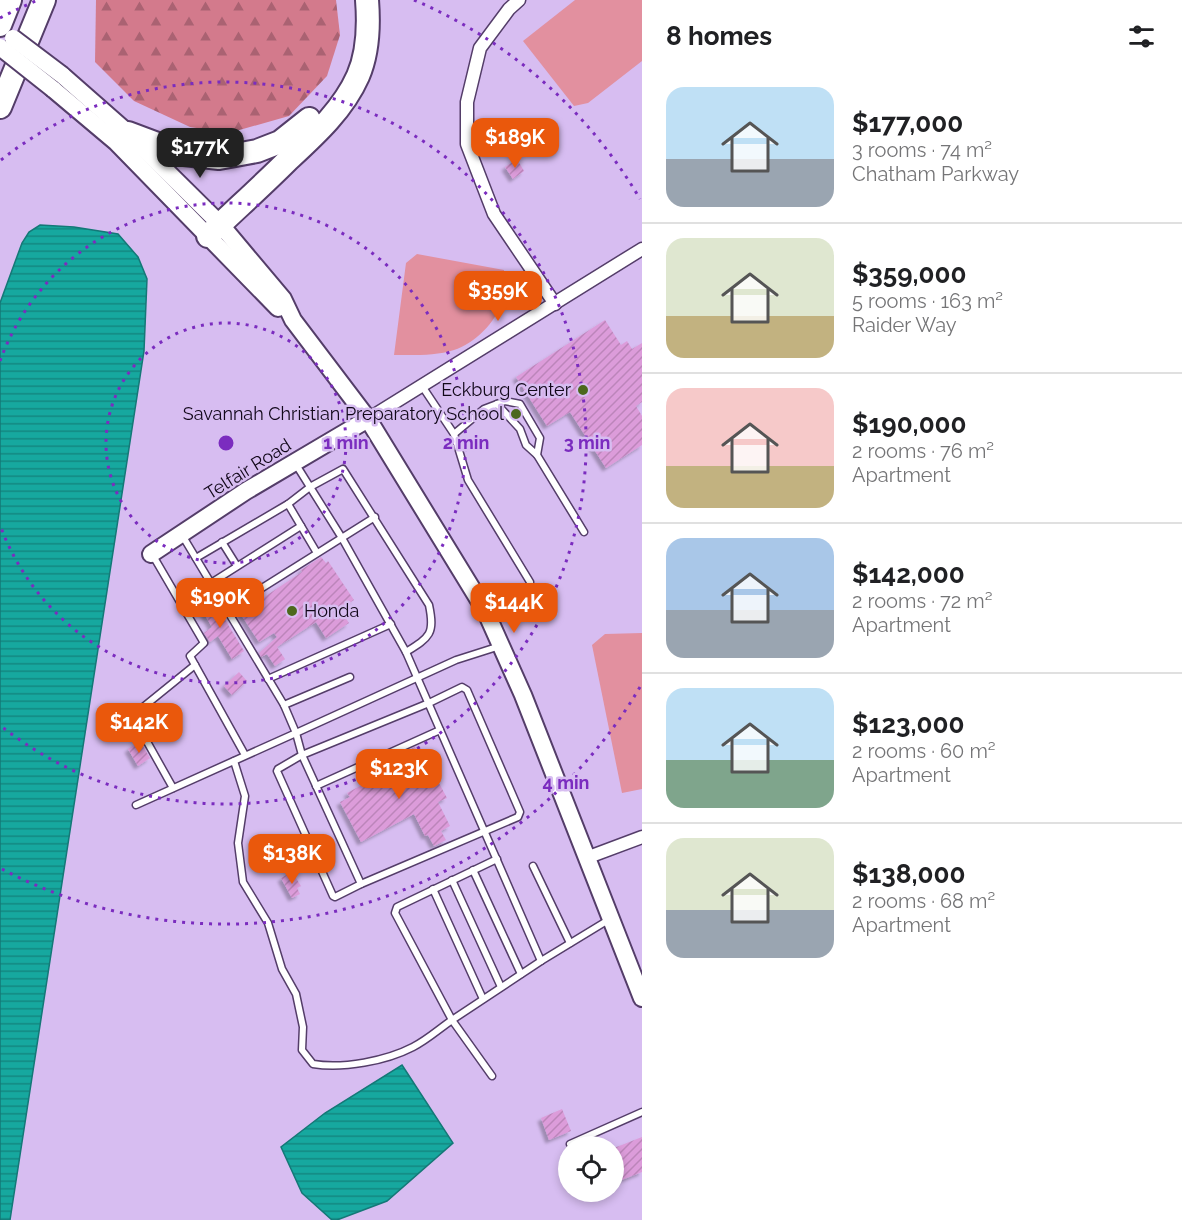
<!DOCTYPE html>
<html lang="en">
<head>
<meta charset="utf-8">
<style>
  :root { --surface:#fff; --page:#f2f2f2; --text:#202124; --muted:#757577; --line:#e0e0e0; --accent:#ea580c }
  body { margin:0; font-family:Raleway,sans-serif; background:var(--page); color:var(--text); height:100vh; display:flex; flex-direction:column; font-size:22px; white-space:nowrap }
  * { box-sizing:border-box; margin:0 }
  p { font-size:20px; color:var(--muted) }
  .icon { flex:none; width:33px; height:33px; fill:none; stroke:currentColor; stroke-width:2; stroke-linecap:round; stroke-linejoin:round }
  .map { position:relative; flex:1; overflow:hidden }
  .details { display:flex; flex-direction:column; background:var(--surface); width:540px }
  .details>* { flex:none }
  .tools { position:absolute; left:558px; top:1136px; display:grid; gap:12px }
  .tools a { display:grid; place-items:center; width:66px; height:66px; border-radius:50%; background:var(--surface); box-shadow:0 3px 9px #0003; font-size:30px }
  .price { position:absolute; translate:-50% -51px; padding:0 14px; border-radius:12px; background:var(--accent); color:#fff; font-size:20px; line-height:39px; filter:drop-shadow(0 2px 3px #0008) }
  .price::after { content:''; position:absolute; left:50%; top:36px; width:18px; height:14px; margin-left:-9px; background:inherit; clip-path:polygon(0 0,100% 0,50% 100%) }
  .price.on { background:#222; color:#fff }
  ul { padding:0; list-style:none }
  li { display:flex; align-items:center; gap:18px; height:150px; padding:0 24px }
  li+li { border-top:2px solid var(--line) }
  li span { display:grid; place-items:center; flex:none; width:168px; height:120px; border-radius:18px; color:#555 }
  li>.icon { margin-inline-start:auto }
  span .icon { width:72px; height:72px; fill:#fffc; stroke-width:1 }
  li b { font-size:26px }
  h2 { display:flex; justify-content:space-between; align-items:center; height:72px; padding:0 24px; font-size:26px }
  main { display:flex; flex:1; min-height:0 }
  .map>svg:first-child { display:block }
  .forest { fill:url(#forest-firs) }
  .garden { fill:#e2909f }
  .water { fill:url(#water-rules); stroke:#147877; stroke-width:1.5 }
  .building { fill:url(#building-hatch); filter:url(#shadow) }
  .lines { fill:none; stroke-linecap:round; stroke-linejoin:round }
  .lane-casing { stroke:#543d69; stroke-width:9 }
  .street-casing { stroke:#543d69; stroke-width:15 }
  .secondary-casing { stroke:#543d69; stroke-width:20 }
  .highway-casing { stroke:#543d69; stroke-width:26 }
  .lane { stroke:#fff; stroke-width:6 }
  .street { stroke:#fff; stroke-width:12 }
  .secondary { stroke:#fff; stroke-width:16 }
  .highway { stroke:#fff; stroke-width:22 }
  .secondary-bridge-casing { stroke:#543d69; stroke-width:20; stroke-linecap:butt }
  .secondary-bridge { stroke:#fff; stroke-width:16 }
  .ring { fill:none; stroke:#7b2cbf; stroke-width:3; stroke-dasharray:3 6 }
  .poi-dot { fill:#4c681c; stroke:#d7bdf1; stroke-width:2 }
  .labels { text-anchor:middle; stroke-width:5; stroke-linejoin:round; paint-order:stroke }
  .poi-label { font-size:18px; fill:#110719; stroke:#d7bdf1; text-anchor:end }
  .street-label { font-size:18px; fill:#110719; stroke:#d7bdf1 }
  .centre { fill:#7b2cbf; stroke:#d7bdf1; stroke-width:3 }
  .ring-label { font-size:18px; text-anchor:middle; font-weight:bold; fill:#7b2cbf; stroke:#d7bdf1; stroke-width:5; stroke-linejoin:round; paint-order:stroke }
</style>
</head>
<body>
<main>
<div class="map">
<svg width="642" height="1220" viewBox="0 0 642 1220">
  <defs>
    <pattern id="forest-firs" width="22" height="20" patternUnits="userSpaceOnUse" patternTransform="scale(1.5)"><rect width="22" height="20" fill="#d37a8c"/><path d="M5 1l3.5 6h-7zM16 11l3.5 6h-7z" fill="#aa6272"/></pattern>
    <pattern id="water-rules" width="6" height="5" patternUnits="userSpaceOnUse" patternTransform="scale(1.5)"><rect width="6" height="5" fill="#16a89f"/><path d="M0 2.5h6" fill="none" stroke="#138781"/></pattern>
    <pattern id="building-hatch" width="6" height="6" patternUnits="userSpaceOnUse" patternTransform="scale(1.5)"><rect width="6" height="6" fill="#dc9cda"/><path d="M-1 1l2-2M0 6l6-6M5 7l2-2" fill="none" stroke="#bc85ba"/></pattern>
    <filter id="shadow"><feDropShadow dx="-3.5" dy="3.5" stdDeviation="1.5" flood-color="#0004"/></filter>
  </defs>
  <rect width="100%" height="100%" fill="#d7bdf1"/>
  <polygon class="forest" points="96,0 336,0 340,35 327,76 289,116 229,133 190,127 134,101 95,62"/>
  <g class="garden">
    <polygon points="575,0 642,0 642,61 588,103 574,106 523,41"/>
    <path d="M417 254 504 270C504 280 506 292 502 302 496 322 474 344 454 350 436 356 413 355 394 355L406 263Z"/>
    <polygon points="642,633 642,789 622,793 592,645 605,634"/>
  </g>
  <g class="water">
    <polygon points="40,225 74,227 118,234 138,257 147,279 144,351 10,1220 0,1220 0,303 22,243 29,232"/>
    <polygon points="402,1065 453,1143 387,1201 337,1220 332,1220 302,1193 281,1147 325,1113"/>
  </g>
  <g class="building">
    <polygon points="517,159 524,171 513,179 505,167"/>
    <polygon points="605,320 621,345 627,341 632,349 642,343 642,402 636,406 642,416 642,445 606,468 570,412 547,426 516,377"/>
    <polygon points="321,557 326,563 328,561 354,600 340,609 349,623 326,638 316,622 277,647 285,659 275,666 267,654 261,657 259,653 277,637 274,633 259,642 240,613 302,572 301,570"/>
    <polygon points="212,598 244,651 232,659 218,636 210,642 204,633 212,627 199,605"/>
    <polygon points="239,672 247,681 232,695 224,686"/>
    <polygon points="140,741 150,758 138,766 128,749"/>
    <polygon points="415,747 421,759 425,757 447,798 438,802 450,826 441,831 446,840 434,846 428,835 425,836 414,814 361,842 340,802 350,797 347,793 407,761 402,753"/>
    <polygon points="292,872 301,886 297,888 300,894 292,898 281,878"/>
    <polygon points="562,1109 571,1131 549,1140 541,1118"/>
    <polygon points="642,1137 642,1172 614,1183 614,1148"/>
  </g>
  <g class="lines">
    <defs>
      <g id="lane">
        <polyline points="422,386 454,434 468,480 530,582"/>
        <polyline points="497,404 520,429 526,445 537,455"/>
        <polyline points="454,434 484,409 505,401 520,404 540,438 537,455 584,532"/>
        <polyline points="295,463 342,538 406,652 541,961 610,919"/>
        <polyline points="288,504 317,553"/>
        <polyline points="182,535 284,705 296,733 456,660 500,646"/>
        <polyline points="222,542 237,566"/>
        <polyline points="152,554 204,643 190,656 195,665 142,708 136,722 173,788"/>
        <path d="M196 558 288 504 310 487 343 469 429 605C435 634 430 637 406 652"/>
        <polyline points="211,583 301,526"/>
        <polyline points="227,610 375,517"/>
        <polyline points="195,665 245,755"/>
        <polyline points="268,679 391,624"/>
        <polygon points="462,687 467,690 520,812 518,817 361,884 335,897 333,896 277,771 278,769 302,755 429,703"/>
        <polyline points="284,705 350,677"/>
        <path d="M234 761 245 796 238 843 243 882 268 923 282 969 296 994 303 1027 302 1050 313 1064C343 1069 386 1061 413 1047 427 1040 439 1029 452 1020L492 1076"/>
        <polyline points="316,786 440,730"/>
        <polyline points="136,805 296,733 302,755 361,884"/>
        <polyline points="497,859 397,907 395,913 452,1020 541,961"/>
        <polyline points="533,866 570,943"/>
        <polyline points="473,870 521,974"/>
        <polyline points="452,880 501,987"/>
        <polyline points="433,889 483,999"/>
        <polyline points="570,1144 642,1112"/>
      </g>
      <g id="street">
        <polyline points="519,0 509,9 480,48 467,102 467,144 494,214 555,304"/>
        <polyline points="368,419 642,249"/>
        <polyline points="586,858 642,837"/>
      </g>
      <g id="secondary">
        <polyline points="62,75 128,133 220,224 283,299 293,320 368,419 485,610 523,695 642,998"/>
        <polyline points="53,89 116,142 278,308"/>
        <polyline points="151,554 246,491 368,419"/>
      </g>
      <g id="highway">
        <polyline points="0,25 10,0"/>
        <polyline points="0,107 44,0"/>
        <polyline points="128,133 184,154 219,158 257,151 280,142 309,119"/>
        <path d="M208 236C235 210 262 186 288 160 314 136 343 110 358 76 368 53 369 25 367 0"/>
      </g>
    </defs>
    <use href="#lane" class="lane-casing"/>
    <use href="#street" class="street-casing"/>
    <use href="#secondary" class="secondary-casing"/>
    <use href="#highway" class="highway-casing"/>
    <use href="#lane" class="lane"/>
    <use href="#street" class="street"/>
    <use href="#secondary" class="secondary"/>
    <use href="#highway" class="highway"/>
    <defs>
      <g id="secondary-bridge">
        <polyline points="13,38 62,75"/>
        <polyline points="0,47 53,89"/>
      </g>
    </defs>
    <use href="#secondary-bridge" class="secondary-bridge-casing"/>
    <use href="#secondary-bridge" class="secondary-bridge"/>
  </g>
  <g class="ring">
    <circle cx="226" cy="443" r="120"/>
    <path d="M0 361A240 240 0 1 1 0 525"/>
    <path d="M1 160A361 361 0 1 1 1 726"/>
    <path d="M640 687A481 481 0 0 1 0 868M0 18A481 481 0 0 1 38 0M414 0A481 481 0 0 1 640 199"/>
  </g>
  <g class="poi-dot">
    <circle cx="583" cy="390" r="6"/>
    <circle cx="516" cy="414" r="6"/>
    <circle cx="292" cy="611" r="6"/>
  </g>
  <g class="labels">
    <g class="poi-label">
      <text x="571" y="396">Eckburg Center</text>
      <text x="504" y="420">Savannah Christian Preparatory School</text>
      <text x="304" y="617" text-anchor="start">Honda</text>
    </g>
    <g class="street-label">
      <text transform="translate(248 469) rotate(-32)" y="6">Telfair Road</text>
    </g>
  </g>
  <circle cx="226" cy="443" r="9" class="centre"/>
  <g class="ring-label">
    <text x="346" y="449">1 min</text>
    <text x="466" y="449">2 min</text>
    <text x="587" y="449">3 min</text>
    <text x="566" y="789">4 min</text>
  </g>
</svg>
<div class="tools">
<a><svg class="icon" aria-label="locate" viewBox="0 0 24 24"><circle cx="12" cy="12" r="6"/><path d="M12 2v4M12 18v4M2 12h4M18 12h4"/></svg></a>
</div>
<b class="price" style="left:515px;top:169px">$189K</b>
<b class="price on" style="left:200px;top:179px">$177K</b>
<b class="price" style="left:498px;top:322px">$359K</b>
<b class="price" style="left:220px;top:629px">$190K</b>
<b class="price" style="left:514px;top:634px">$144K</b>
<b class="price" style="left:139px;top:754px">$142K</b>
<b class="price" style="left:399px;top:800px">$123K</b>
<b class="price" style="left:292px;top:885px">$138K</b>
</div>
<section class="details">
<h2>8 homes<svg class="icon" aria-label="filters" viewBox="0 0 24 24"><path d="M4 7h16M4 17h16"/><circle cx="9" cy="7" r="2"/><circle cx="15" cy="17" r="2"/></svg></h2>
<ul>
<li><span style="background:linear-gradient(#bfe0f5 60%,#9aa5b1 0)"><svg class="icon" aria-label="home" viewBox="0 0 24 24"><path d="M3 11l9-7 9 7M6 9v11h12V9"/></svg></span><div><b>$177,000</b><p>3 rooms · 74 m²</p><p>Chatham Parkway</p></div></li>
<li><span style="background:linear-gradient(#dfe7d0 65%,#c2b280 0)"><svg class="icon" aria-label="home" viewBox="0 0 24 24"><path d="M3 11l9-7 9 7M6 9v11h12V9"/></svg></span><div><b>$359,000</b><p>5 rooms · 163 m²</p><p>Raider Way</p></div></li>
<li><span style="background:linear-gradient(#f6c9c9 65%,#c2b280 0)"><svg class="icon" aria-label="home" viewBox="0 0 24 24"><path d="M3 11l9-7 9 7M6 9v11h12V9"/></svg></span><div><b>$190,000</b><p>2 rooms · 76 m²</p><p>Apartment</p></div></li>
<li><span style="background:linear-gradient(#a9c7e8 60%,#9aa5b1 0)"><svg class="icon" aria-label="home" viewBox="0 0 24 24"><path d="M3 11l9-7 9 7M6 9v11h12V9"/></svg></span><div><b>$142,000</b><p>2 rooms · 72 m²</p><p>Apartment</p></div></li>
<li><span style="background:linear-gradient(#bfe0f5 60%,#7fa58c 0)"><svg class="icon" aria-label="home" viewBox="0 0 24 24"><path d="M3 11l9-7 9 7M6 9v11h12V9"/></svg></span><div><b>$123,000</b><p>2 rooms · 60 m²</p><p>Apartment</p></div></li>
<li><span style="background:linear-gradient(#dfe7d0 60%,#9aa5b1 0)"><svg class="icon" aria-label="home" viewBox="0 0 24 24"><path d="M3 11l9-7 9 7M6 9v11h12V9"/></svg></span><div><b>$138,000</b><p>2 rooms · 68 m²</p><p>Apartment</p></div></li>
</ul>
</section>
</main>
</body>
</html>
